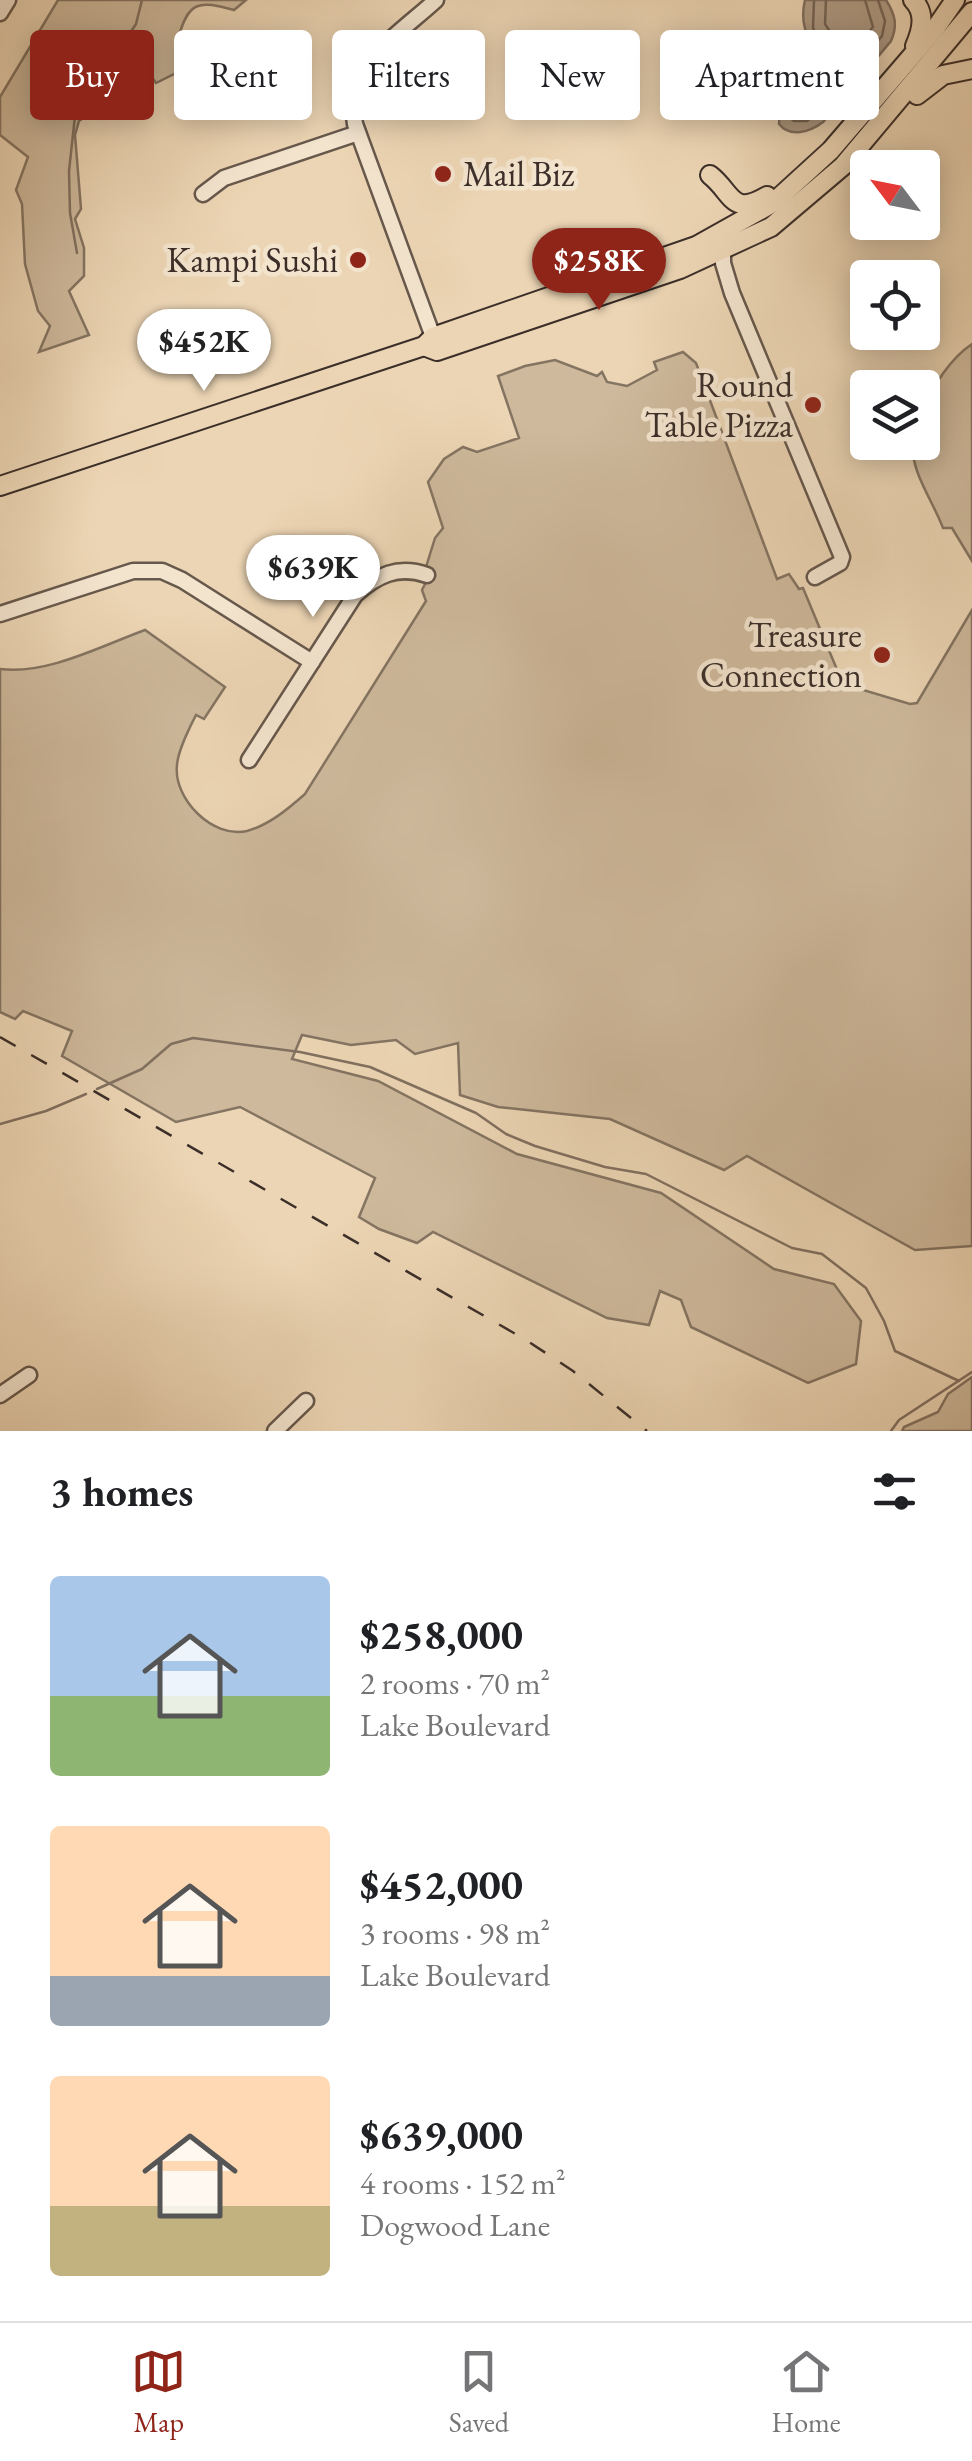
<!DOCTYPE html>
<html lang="en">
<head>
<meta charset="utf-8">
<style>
  :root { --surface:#fff; --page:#f2f2f2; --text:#202124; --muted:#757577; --line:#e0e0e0; --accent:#8f2418 }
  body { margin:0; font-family:"EB Garamond",serif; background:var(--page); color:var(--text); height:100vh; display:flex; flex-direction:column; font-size:38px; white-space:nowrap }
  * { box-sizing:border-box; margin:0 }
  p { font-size:32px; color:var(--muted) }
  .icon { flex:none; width:55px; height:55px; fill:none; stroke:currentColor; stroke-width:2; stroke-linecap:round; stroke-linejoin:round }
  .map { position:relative; height:1431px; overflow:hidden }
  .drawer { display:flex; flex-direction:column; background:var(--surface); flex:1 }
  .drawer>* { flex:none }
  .top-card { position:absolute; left:30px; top:30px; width:912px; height:90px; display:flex; gap:20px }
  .needle { width:65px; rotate:302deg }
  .tools { position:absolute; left:850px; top:150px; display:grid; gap:20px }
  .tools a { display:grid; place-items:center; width:90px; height:90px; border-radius:10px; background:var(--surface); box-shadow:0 5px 25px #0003; font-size:50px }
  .price { position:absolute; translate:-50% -85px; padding:0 22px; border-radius:35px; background:#fff; color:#222; font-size:32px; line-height:65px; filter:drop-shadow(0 2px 5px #0008) }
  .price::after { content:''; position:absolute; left:50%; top:60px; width:30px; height:22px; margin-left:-15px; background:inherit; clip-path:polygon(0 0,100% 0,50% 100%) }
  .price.current { background:var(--accent); color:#fff }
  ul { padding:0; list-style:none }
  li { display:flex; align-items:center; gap:30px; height:250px; padding:0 50px }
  li span { display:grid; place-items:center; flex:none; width:280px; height:200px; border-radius:10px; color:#555 }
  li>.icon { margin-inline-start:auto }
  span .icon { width:120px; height:120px; fill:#fffc; stroke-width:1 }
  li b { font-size:42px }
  h2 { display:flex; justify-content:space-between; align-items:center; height:120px; padding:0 50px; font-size:42px }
  .tag { padding:0 35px; border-radius:10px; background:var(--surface); box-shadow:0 5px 25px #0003; font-size:35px; line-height:90px }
  .tag.current { background:var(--accent); color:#fff }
  .tabs { display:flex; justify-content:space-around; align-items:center; height:140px; border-top:2px solid var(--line); background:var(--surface); font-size:28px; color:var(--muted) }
  .tabs a { display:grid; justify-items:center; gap:5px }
  .tabs .current { color:var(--accent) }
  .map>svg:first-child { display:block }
  .green { fill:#ceb99c; stroke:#847462; stroke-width:2.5 }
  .water { fill:#b09c85; stroke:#817060; stroke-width:2.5 }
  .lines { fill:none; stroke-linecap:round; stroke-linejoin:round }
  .shore { stroke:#766557; stroke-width:2.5 }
  .stream { stroke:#817060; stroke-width:2.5 }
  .minor-casing { stroke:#67584c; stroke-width:19 }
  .major-casing { stroke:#3b2e29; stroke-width:22 }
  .minor { stroke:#f3e4ce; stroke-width:14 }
  .major { stroke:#ecd5b4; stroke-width:18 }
  .rail { stroke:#3b2e29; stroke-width:2.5; stroke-dasharray:18 18; stroke-linecap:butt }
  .poi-dot { fill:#8f2418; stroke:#f3e4ce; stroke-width:4 }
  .labels { text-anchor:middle; stroke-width:9; stroke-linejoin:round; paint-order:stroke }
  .poi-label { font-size:35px; fill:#3b2e29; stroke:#f3e4ce; text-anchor:end }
</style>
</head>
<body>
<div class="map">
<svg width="972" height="1431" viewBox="0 0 972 1431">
  <rect width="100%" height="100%" fill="#ecd5b4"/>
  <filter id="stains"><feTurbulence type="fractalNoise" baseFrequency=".002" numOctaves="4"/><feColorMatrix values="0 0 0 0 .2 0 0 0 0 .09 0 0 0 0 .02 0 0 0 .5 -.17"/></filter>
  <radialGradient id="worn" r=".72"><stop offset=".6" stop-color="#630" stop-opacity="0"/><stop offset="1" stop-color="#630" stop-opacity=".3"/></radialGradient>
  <g class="green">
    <path d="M58 0H246L234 10C199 0 188 1 178 39L190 60 176 73 156 83 149 73 79 121 75 135 81 209 75 219 84 248V276L69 291 89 335 39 352 50 326 38 311 25 264 22 204 16 190 28 157 0 135V97Z"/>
    <path d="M972 344V561L952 528H943C933 501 910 471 913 443L922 442C922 432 920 419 924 409 933 385 951 358 972 344Z"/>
    <path d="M683 352 696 363 777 579 789 574 799 589 803 588 843 684 910 704 917 703 972 610V1246L915 1250 747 1156 724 1170 610 1119 498 1107 460 1095 458 1043 415 1054 396 1040 351 1045 302 1035 292 1059 378 1081 517 1154 661 1193 774 1269 834 1284 861 1321 856 1364 808 1383 691 1327 681 1300 660 1291 649 1325 607 1318 433 1232 417 1243 379 1229 359 1217 375 1178 240 1107 176 1122 62 1056 72 1031 23 1011 15 1019 0 1012V669C47 675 101 646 145 630L225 687 204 719 196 715C189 729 178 750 177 765 173 799 213 839 247 831 269 825 288 809 305 794L426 601 422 590 432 570 426 567 435 538 443 528 428 482 444 459 463 447 477 452 519 438 498 376 525 366 555 360 597 376 602 372 607 382 627 386 657 370 654 362Z"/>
    <polygon points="972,1377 972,1431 902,1431 904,1427 938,1412 948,1394"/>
  </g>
  <path class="water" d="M805 0H886C895 14 898 25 891 41L823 122C810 132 790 138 779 124 779 92 809 90 824 68 812 43 798 29 805 0Z"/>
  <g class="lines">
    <g class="shore">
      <path d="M814 0 813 28 834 69C823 91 794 95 789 117L794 121H807L816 114 882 36 885 21 878 0"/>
      <polyline points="826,0 825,24 847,57 873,27 865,0"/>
    </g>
    <g class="stream">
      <polyline points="77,253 70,213 69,171 75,116 136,24 142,0"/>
      <polyline points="97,1089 142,1069 171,1044 193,1038 300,1052 370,1067 476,1113 506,1134 535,1146 605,1167 646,1174 792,1248 822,1254 866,1288 884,1321 895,1351 959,1381"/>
      <polyline points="0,1124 46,1111 86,1094"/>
      <polyline points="891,1431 899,1420 972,1372"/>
    </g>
    <defs>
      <g id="minor">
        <polyline points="0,13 8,0"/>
        <polyline points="203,194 224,178 358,133"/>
        <polyline points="723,241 723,263 732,293 842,557 840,563 815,577"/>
        <path d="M436 345 355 124C345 65 397 36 436 0"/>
        <polyline points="0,614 133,571 162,571 182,580 312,662"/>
        <path d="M249 760 355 595C377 575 398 565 427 575"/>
        <polyline points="0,1395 29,1375"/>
        <polyline points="275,1431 306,1401"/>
      </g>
      <g id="major">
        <path d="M913 0C926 13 922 30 915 46"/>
        <polyline points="917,95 943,75 972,69"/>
        <path d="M710 175C733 193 731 217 767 196"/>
        <polyline points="424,346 437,351 680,269 771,227 843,166 972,12"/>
        <polyline points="0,486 424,346 433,337 696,246 773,203 831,150 935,29 955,0"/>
      </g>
    </defs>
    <use href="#minor" class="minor-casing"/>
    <use href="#major" class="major-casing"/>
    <use href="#minor" class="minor"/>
    <use href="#major" class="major"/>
    <polyline class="rail" points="0,1037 526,1340 573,1371 647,1431"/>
  </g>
  <g class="poi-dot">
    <circle cx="443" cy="174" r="10"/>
    <circle cx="358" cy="260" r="10"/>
    <circle cx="813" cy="405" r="10"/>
    <circle cx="882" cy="655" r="10"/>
  </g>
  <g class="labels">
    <g class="poi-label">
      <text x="463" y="186" text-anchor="start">Mail Biz</text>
      <text x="338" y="272">Kampi Sushi</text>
      <text x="793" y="397">Round<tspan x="793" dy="40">Table Pizza</tspan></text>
      <text x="862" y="647">Treasure<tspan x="862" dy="40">Connection</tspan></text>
    </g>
  </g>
  <rect width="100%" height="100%" filter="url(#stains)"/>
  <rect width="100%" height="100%" fill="url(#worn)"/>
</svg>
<div class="tools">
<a><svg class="needle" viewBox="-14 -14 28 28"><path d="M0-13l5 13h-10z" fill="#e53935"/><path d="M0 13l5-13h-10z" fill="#757577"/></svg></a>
<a><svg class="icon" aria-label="locate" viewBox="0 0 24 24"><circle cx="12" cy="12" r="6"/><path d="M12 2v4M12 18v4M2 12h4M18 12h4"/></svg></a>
<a><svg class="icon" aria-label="layers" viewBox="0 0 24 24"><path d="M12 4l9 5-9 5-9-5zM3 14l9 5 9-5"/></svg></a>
</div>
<b class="price current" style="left:599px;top:313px">$258K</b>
<b class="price" style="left:204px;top:394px">$452K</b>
<b class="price" style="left:313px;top:620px">$639K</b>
<div class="top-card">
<a class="tag current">Buy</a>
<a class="tag">Rent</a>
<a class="tag">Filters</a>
<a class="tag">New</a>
<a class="tag">Apartment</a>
</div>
</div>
<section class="drawer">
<h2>3 homes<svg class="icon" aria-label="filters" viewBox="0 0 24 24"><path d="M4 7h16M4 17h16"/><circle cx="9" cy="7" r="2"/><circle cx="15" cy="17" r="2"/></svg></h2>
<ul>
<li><span style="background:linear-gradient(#a9c7e8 60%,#8fb573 0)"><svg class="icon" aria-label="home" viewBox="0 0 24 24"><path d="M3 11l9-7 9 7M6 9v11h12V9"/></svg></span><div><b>$258,000</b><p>2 rooms · 70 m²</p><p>Lake Boulevard</p></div></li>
<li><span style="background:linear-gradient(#ffd9b3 75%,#9aa5b1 0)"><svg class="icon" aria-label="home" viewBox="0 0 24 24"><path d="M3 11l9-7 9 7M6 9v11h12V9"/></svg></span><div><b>$452,000</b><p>3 rooms · 98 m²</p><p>Lake Boulevard</p></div></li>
<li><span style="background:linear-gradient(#ffd9b3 65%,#c2b280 0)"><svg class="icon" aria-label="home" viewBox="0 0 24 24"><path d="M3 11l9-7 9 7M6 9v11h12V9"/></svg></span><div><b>$639,000</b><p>4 rooms · 152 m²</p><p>Dogwood Lane</p></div></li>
</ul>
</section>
<nav class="tabs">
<a class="current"><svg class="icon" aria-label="map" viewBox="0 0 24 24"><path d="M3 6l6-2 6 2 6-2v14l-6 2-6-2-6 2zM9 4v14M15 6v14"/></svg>Map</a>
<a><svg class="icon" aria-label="saved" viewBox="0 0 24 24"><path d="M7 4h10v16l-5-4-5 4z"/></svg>Saved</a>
<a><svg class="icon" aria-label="home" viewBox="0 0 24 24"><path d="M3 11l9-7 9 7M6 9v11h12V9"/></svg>Home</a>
</nav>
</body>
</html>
